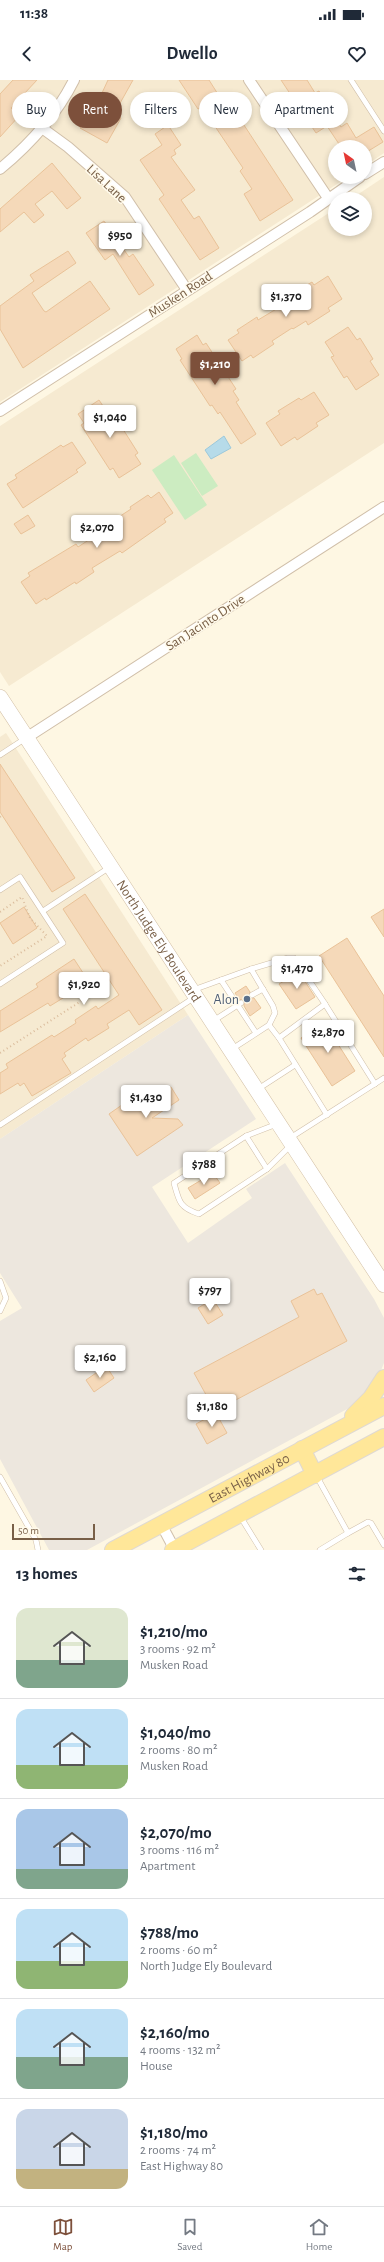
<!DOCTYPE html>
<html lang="en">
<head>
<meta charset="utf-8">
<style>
  :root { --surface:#fff; --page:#f6f6f7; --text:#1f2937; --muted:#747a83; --line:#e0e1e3; --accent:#7d503b }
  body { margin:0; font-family:"Alegreya Sans",sans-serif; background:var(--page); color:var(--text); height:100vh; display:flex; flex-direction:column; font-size:15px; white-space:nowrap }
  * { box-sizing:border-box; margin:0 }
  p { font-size:13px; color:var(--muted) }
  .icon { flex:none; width:22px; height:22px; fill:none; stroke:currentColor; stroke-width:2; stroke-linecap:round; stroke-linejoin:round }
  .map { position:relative; height:1470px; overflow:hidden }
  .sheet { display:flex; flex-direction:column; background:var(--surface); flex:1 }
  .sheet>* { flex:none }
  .guide { position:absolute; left:12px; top:12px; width:360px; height:36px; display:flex; gap:8px }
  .needle { width:26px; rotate:327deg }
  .fabs { position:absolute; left:328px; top:60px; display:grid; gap:8px }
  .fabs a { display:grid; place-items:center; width:44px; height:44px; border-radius:50%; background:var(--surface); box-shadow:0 2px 6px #0003; font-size:20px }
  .scale { position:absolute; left:12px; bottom:10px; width:83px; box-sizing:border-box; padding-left:4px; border:2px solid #785f47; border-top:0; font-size:11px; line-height:14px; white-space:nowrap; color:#785f47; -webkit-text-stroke:3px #fffaeb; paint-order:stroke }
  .price { position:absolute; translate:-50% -34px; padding:0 9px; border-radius:4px; background:#fff; color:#222; font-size:13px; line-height:26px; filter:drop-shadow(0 1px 2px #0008) }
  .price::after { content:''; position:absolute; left:50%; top:24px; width:12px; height:9px; margin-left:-6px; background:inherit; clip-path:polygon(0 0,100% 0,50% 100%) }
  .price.selected { background:var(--accent); color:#fff }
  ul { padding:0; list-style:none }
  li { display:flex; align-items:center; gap:12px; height:100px; padding:0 16px }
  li+li { border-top:1px solid var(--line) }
  li span { display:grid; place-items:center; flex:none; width:112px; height:80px; border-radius:12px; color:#555 }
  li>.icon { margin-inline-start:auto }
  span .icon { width:48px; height:48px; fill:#fffc; stroke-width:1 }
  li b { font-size:17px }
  h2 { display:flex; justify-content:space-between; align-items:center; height:48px; padding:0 16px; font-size:17px }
  .tag { padding:0 14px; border-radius:18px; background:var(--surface); box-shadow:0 2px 6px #0003; font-size:14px; line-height:36px }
  .tag.selected { background:var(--accent); color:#fff }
  .status { display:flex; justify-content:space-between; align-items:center; height:28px; padding:0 20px; background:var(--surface); direction:ltr }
  .status svg { height:11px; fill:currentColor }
  header { display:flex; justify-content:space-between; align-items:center; height:52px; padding:0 16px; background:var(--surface); font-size:18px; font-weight:700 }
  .dock { display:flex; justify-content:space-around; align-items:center; height:56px; border-top:1px solid var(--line); background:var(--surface); font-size:11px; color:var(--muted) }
  .dock a { display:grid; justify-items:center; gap:2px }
  .dock .selected { color:var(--accent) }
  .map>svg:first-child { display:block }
  .residential { fill:#f6ead1 }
  .industrial { fill:#ede7de }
  .green { fill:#ccecc1 }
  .water { fill:#b6dbe9; stroke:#9cc9db }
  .building { fill:#f5d9b9; stroke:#e9c298 }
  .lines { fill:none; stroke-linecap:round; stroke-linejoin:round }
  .lane-casing { stroke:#d0bfa9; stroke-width:6 }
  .street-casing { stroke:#d0bfa9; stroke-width:12 }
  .secondary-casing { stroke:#d3c0a6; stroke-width:16 }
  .primary-casing { stroke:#dfd9d3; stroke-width:18 }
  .path { stroke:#dabc9c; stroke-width:2; stroke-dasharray:1 3; stroke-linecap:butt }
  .lane { stroke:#fff; stroke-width:5 }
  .street { stroke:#fff; stroke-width:10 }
  .secondary { stroke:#fff; stroke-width:15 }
  .primary { stroke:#ffe799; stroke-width:16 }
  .service-dot { fill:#5c6f8a; stroke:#fffaeb; stroke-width:1.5 }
  .labels { text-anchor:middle; stroke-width:3; stroke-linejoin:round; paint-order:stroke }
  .street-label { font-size:14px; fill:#785f47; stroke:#fffaeb }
  .service-label { font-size:14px; fill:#4e5e75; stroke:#fffaeb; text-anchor:end }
</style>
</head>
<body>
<div class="status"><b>11:38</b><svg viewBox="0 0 49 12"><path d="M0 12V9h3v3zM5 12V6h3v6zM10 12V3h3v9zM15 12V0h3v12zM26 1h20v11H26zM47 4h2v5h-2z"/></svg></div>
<header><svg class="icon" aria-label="back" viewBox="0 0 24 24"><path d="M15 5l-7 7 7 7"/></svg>Dwello<svg class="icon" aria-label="heart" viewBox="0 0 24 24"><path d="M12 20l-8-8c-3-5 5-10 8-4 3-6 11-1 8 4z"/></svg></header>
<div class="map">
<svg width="384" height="1470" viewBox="0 0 384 1470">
  <rect width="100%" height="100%" fill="#fef7e3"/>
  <g class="residential">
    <polygon points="0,0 384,0 384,73 365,86 365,67 335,67 335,97 348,97 0,322"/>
    <polygon points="384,97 384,363 9,606 0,592 0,346 335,129 335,149 365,149 365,119 351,119"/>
    <polygon points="6,653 188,935 0,1059 0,657"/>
  </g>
  <polygon class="industrial" points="188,935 256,1039 152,1107 188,1163 252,1118 246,1109 285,1083 374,1219 384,1238 384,1283 375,1305 360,1322 87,1470 49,1470 0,1379 0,1241 22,1228 0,1193 0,1059"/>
  <g class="green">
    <polygon points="196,373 218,406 202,416 181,383"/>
    <polygon points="174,375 207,425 185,440 152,390"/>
  </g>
  <polygon class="water" points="224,356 231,368 211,379 205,370"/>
  <g class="building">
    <polygon points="13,0 37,0 11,28 19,36 0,57 0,14"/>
    <polygon points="108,0 133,0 114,34 121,38 107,63 80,48 89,33 99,39 111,18 102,13"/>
    <polygon points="179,0 209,0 221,19 225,16 293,120 260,141 244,114 252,109 240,91 243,88 202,27 198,29"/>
    <polygon points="281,0 307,0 315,13 319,11 341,47 347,43 356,58 374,47 383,62 365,73 365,67 341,67 327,46 316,53"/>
    <polygon points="168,45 181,65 174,70 176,74 171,77 195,110 181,120 194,139 199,136 219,168 200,180 159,119 164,115 140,80 162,65 155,54"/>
    <polygon points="52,83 81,118 67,129 52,111 35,124 44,135 34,143 24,132 0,152 0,129"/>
    <polygon points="104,141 129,177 133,174 154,205 139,215 113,174 105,180 86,153"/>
    <polygon points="68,171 76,183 32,213 44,231 46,232 90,201 110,229 23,288 0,249 0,226 34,201 30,195"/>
    <polygon points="328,196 342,219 328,228 330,231 308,245 306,241 293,249 292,248 272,261 274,264 253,278 251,275 242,281 228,260 239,253 237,250 257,237 258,240 293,219 290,215 312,202 314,205"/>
    <polygon points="348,247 357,260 360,258 373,279 370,281 379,295 356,310 347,296 344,298 331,277 334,276 325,262"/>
    <polygon points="197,255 203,265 206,263 236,309 233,311 239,320 236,322 256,354 241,364 220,332 218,334 212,325 210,326 180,280 182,279 176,269"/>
    <polygon points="314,312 329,335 316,343 318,346 297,360 295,357 281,366 266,343 280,334 278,331 299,318 301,320"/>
    <polygon points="99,320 105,329 108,327 121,346 138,373 135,375 141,384 119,398 113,388 110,390 81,345 84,343 78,334"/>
    <polygon points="72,362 86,383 76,390 78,392 23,428 7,404 17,398 15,395 61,365 63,367"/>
    <polygon points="159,412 173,433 164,439 166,442 122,473 120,471 92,488 94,492 76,504 75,502 46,520 45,518 36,524 21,502 30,496 28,493 76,464 78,467 107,448 105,446 131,429 130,427 148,415 151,418"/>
    <polygon points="28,435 35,446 21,454 14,444"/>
    <polygon points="0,684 75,798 52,812 0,732"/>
    <polygon points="85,814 162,930 139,945 129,930 107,944 109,948 88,961 86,958 64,973 66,976 62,979 71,993 32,1016 24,1003 20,1006 18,1003 0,1014 0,993 8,988 6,984 52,955 54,957 76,943 75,940 96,926 98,929 119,915 63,829"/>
    <polygon points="24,827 37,848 13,864 0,843"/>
    <polygon points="384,829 384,857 371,837"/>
    <polygon points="347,858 384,916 384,977 319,876"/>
    <polygon points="74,879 89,902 50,926 48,923 0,952 0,931 38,907 36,904"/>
    <polygon points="299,892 315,917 296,929 279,904"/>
    <polygon points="246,906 250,912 249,917 254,918 261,928 250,936 244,926 244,921 239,919 235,913"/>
    <polygon points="324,942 355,991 332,1006 301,958"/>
    <polygon points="171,1007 179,1020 152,1038 178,1039 183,1045 137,1076 109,1034 142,1011 153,1010 157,1016"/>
    <polygon points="213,1093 220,1103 195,1119 188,1108"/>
    <polygon points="314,1209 317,1215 322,1213 347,1261 215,1331 194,1293 299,1237 291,1221"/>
    <polygon points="213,1219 223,1235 208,1244 198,1228"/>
    <polygon points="106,1286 114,1298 94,1312 86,1300"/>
    <polygon points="216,1333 227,1353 207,1364 196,1344"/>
  </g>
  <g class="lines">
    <defs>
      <g id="lane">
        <polyline points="351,0 384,51"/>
        <polyline points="0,675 26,658"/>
        <polyline points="0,810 20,797 63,863 0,904"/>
        <polyline points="43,831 110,787"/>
        <polyline points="251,889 288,878 294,878 325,924 279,958 327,1035"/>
        <polyline points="221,900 256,953"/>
        <polyline points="193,910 251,889 273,926 275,933 269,945 232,969"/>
        <polyline points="252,915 263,909"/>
        <polyline points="325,924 375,1004"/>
        <polyline points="213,941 241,923"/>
        <polyline points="269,945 279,958"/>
        <polyline points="258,1009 295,985"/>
        <path d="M277 1044 246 1056 174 1103C179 1122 180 1128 199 1134L267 1089 290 1066"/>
        <polyline points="0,1045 195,917"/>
        <polyline points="246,1056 267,1089"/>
        <polyline points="290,1058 384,998"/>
        <polyline points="0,1201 6,1218 0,1231"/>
        <polyline points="316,1395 348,1453 368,1442 371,1443 384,1465"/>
        <polyline points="0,1397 36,1460 38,1470"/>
        <polyline points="240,1436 261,1470"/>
        <polyline points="320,1470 348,1453"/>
      </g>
      <g id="street">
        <polyline points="249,0 328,118"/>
        <polyline points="42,48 68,67 125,117 187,210"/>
        <path d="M0 89C29 65 57 34 74 0"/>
        <polyline points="365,94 384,82"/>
        <polyline points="0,331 310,132 360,97"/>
        <polyline points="26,658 384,427"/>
        <polyline points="161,1444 175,1470"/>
      </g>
      <g id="secondary">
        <path id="s1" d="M0 617 384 1205"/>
      </g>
      <g id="primary">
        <polyline points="353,1336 371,1318 384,1298"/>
        <polyline points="302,1369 315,1395"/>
        <path id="s2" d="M113 1470 384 1326"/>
        <polyline points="173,1470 384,1357"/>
      </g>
    </defs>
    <use href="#lane" class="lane-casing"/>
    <use href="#street" class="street-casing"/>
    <use href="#secondary" class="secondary-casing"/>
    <use href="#primary" class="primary-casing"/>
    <g class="path">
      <polyline points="0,737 2,735"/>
      <polyline points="0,832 22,817 30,838 47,856 0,886"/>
      <polyline points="0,973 111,902"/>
    </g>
    <use href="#lane" class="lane"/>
    <use href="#street" class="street"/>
    <use href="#secondary" class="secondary"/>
    <use href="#primary" class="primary"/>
  </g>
  <circle class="service-dot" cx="247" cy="919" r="4"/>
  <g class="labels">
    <g class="street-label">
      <text transform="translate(107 103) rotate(43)" y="5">Lisa Lane</text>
      <text transform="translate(180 214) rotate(-33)" y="5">Musken Road</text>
      <text transform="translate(205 542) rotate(-33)" y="5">San Jacinto Drive</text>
      <text dy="5" stroke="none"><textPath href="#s1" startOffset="291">North Judge Ely Boulevard</textPath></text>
      <text dy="5" stroke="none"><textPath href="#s2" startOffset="154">East Highway 80</textPath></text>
    </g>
    <g class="service-label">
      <text x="239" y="924">Alon</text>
    </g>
  </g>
</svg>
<div class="fabs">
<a><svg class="needle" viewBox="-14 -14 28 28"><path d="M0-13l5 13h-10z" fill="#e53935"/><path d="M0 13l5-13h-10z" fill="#747a83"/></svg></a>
<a><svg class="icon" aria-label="layers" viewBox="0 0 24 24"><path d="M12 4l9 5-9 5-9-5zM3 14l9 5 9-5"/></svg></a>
</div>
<div class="scale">50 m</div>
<b class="price" style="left:120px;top:177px">$950</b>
<b class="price" style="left:286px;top:238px">$1,370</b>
<b class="price selected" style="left:215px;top:306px">$1,210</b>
<b class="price" style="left:110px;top:359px">$1,040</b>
<b class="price" style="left:97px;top:469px">$2,070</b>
<b class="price" style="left:297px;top:910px">$1,470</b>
<b class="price" style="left:84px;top:926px">$1,920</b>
<b class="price" style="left:328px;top:974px">$2,870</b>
<b class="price" style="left:146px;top:1039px">$1,430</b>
<b class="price" style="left:204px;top:1106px">$788</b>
<b class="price" style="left:210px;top:1232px">$797</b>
<b class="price" style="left:100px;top:1299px">$2,160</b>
<b class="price" style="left:212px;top:1348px">$1,180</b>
<div class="guide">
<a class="tag">Buy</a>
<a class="tag selected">Rent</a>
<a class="tag">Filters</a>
<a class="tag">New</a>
<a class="tag">Apartment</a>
</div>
</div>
<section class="sheet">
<h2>13 homes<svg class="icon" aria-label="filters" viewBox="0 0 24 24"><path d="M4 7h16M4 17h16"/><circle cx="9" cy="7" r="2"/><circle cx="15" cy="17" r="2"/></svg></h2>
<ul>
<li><span style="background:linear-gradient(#dfe7d0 65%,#7fa58c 0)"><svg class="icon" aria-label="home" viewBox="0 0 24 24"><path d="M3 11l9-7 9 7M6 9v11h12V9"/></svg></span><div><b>$1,210/mo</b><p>3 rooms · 92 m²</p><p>Musken Road</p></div></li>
<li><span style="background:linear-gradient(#bfe0f5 70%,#8fb573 0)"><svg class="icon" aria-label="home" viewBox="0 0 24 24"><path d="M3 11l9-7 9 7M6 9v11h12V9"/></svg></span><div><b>$1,040/mo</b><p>2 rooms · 80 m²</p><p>Musken Road</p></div></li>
<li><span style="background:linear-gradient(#a9c7e8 75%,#7fa58c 0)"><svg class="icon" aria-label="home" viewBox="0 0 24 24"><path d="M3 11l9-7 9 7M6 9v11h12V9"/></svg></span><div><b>$2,070/mo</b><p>3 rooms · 116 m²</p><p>Apartment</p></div></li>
<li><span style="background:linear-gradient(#bfe0f5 65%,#8fb573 0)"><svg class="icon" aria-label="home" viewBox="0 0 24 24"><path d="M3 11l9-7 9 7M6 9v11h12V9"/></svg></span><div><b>$788/mo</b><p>2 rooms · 60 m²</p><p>North Judge Ely Boulevard</p></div></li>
<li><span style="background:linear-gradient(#bfe0f5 60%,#7fa58c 0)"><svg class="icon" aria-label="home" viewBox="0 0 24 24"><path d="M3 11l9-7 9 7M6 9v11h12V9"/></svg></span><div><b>$2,160/mo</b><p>4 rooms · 132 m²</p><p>House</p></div></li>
<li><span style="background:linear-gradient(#c9d6e8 75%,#c2b280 0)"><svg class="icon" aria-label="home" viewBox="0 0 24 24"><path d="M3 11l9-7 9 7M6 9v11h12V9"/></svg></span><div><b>$1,180/mo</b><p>2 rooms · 74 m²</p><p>East Highway 80</p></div></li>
</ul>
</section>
<nav class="dock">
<a class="selected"><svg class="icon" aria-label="map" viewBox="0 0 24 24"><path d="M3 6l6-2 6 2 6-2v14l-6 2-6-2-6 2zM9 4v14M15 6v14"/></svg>Map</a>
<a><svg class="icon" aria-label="saved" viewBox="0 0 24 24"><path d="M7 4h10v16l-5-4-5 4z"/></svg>Saved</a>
<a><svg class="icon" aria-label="home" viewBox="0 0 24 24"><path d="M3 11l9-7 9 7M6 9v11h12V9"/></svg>Home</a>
</nav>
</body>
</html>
